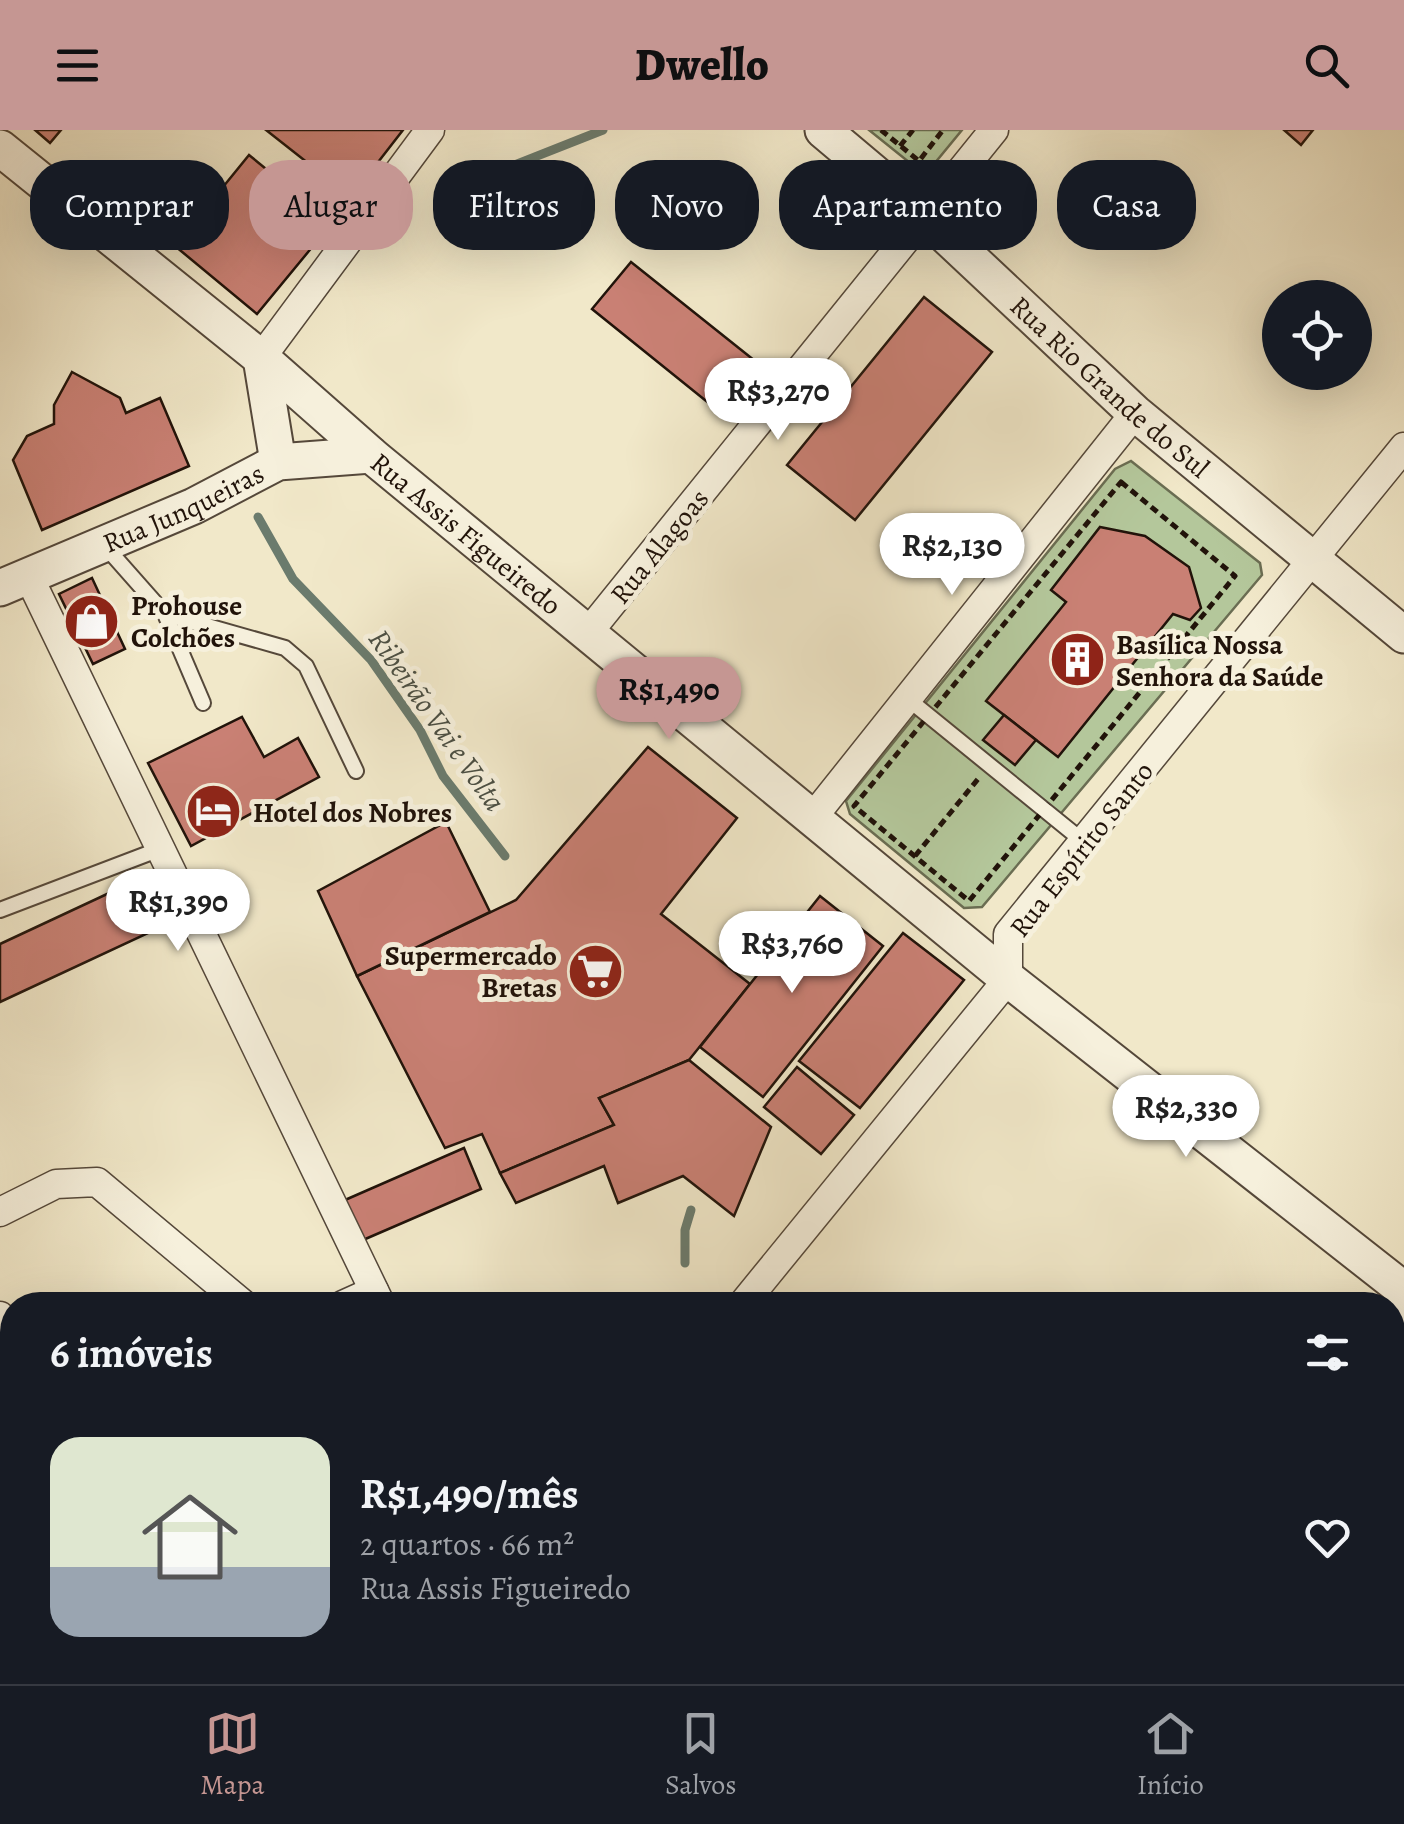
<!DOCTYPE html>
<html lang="pt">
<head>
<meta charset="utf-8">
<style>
  :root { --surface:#171b24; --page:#242831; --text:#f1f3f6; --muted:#9ea1a6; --line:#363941; --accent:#c59692 }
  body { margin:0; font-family:Alegreya,serif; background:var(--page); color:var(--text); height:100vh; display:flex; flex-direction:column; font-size:38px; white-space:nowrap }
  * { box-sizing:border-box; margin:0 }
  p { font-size:32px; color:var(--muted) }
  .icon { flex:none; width:55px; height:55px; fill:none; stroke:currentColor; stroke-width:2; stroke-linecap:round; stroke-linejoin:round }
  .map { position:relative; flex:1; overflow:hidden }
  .drawer { position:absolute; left:0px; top:1162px; width:1405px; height:392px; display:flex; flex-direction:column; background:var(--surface); border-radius:40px 40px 0 0; box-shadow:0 10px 40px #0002 }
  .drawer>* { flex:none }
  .hud { position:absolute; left:30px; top:30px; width:1345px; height:90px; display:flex; gap:20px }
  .buttons { position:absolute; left:1262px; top:150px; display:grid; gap:20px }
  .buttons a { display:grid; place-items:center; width:110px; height:110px; border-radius:50%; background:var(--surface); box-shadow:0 10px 40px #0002; font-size:50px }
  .price { position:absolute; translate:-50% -85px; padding:0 22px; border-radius:35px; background:#fff; color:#222; font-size:32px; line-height:65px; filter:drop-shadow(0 2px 5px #0008) }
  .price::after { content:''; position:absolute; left:50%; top:60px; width:30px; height:22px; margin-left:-15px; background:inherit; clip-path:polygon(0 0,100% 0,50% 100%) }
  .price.active { background:var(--accent); color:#111 }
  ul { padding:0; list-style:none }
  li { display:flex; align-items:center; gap:30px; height:250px; padding:0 50px }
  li+li { border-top:2px solid var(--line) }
  li span { display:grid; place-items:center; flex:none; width:280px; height:200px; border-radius:30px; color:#555 }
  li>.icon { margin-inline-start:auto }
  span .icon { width:120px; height:120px; fill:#fffc; stroke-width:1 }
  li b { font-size:42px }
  h2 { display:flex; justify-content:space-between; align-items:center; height:120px; padding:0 50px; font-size:42px }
  .tag { padding:0 35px; border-radius:40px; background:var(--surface); box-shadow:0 10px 40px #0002; font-size:35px; line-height:90px }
  .tag.active { background:var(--accent); color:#111 }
  header { display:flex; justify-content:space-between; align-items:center; height:130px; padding:0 50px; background:var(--accent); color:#111; font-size:45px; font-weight:800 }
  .dock { display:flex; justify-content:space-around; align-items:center; height:140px; border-top:2px solid var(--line); background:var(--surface); font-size:28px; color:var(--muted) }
  .dock a { display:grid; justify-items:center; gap:5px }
  .dock .active { color:var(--accent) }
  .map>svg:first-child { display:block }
  .green { fill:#b4c79b; stroke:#6a6d52; stroke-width:2.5 }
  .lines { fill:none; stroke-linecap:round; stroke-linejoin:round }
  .stream { stroke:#6b7b6d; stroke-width:9 }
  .building { fill:#c98074; stroke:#21130a; stroke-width:2.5 }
  .service-casing { stroke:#55483a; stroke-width:18 }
  .minor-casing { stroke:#55483a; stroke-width:31 }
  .tertiary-casing { stroke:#55483a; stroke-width:39 }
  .path { stroke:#21130a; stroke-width:5; stroke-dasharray:8 5; stroke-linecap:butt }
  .service { stroke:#f6f0dc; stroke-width:14 }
  .minor { stroke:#f6f0dc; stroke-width:28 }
  .tertiary { stroke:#f6f0dc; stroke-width:35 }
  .labels { text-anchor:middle; stroke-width:10; stroke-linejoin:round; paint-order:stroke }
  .street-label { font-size:28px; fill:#21130a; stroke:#f6f0dc }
  .poi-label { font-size:28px; font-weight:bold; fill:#21130a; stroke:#f6f0dc; text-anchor:start }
  .water-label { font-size:30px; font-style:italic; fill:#4c5044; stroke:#f6f0dc }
</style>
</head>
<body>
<header><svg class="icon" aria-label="menu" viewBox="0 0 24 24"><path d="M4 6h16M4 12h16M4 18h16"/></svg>Dwello<svg class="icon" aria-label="search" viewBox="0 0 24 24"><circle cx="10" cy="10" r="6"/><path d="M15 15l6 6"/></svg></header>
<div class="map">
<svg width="1404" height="1554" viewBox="0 0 1404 1554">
  <rect width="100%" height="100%" fill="#f1e8c9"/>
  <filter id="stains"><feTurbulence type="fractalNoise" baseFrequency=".002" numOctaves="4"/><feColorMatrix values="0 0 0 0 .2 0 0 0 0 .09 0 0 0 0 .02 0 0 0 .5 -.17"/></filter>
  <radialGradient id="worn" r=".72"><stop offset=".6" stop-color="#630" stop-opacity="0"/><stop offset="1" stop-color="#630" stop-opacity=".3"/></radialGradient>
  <g class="green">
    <polygon points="869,0 962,0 925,45"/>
    <polygon points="1131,331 1260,433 1262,445 982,777 964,778 850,684 846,671 1115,339"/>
    <polygon points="0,1374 12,1379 12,1542 90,1543 90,1554 0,1554"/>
  </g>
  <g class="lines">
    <g class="stream">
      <polyline points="494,43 603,0"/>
      <polyline points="258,387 293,449 371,530 420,600 443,646 505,726"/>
      <polyline points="685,1133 685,1100 691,1080"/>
      <polyline points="756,1554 756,1542"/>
    </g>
  </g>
  <g class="building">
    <polygon points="35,0 61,0 50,13"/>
    <polygon points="266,0 403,0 351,67"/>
    <polygon points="1284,0 1313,0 1301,15"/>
    <polygon points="249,25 332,93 257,184 175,116"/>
    <polygon points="631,132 765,239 726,287 592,179"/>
    <polygon points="924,167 992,222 855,390 787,335"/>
    <polygon points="72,242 120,268 126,283 160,268 189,336 42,400 13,330 27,306 54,294 54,275"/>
    <polygon points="1100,397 1145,406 1189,437 1201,478 1190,490 1173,484 1058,627 986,571 1066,472 1051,460"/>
    <polygon points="92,448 125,519 93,534 59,464"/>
    <polygon points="1004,585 1036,610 1015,635 983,610"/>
    <polygon points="242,587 264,627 298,608 319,647 191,716 148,633"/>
    <polygon points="648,617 737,688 661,784 750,854 689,930 599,968 614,995 500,1043 482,1004 445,1018 357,846 516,770"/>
    <polygon points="446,692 490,782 357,846 318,761"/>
    <polygon points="152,743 174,791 0,872 0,814"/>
    <polygon points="820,766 883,816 763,967 700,917"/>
    <polygon points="903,803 964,850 860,978 799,931"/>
    <polygon points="689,930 771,997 734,1086 683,1046 618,1073 604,1036 516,1073 500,1043 614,995 599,968"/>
    <polygon points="797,937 854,985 821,1024 764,977"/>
    <polygon points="464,1018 481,1059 363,1110 345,1070"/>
  </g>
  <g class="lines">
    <defs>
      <g id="service">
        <polyline points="104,415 165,484 285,518 306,536 356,641"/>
        <polyline points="165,484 203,573"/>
        <polyline points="908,569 1084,712"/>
        <polyline points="0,780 160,719"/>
        <polyline points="0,1540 1,1554"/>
      </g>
      <g id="minor">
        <polyline points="261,228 430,0"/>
        <polyline points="29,447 381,1175"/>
        <polyline points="587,504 994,0"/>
        <polyline points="813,687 1135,283"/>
        <polyline points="0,1082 56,1054 97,1052 244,1175"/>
        <polyline points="343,1175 374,1161"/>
        <polyline points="742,1175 1008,849 1008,804 1404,317"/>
        <polyline points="0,1186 12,1197"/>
        <polyline points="1392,1194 1404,1179"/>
        <polyline points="0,1354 12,1358"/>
        <polyline points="230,1542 231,1554"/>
        <polyline points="560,1542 566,1554"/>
        <polyline points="1060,1542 1074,1554"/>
        <polyline points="111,1554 112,1542"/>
        <polyline points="1109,1554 1118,1542"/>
      </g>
      <g id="tertiary">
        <path id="s1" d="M823 0 925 86 1135 283 1404 505"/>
        <path id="s2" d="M0 18 261 228 371 325 1008 849 1404 1160"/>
        <polyline points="261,228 278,332"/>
        <path id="s3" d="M0 458 194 376 278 332 371 325"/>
      </g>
    </defs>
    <use href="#service" class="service-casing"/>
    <use href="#minor" class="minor-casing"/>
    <use href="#tertiary" class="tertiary-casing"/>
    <g class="path">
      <polyline points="881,0 919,31 943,0"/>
      <polyline points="900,16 913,0"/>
      <polygon points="1121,352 1235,446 969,771 854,676"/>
      <polyline points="915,726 978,649"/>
      <polyline points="0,1414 12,1420"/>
      <polyline points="27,1542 28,1554"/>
    </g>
    <use href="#service" class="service"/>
    <use href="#minor" class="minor"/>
    <use href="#tertiary" class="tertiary"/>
  </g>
  <defs>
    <symbol id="shop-disc" viewBox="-11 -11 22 22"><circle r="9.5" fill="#8f2418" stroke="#f6f0dc"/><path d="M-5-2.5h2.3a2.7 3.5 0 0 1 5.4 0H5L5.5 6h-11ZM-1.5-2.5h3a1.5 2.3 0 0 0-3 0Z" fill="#fff"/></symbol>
    <symbol id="building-disc" viewBox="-11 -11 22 22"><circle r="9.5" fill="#8f2418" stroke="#f6f0dc"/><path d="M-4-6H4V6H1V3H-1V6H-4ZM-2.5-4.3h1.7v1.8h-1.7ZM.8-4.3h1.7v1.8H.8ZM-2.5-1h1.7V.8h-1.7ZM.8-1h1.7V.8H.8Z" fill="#fff"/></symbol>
    <symbol id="hotel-disc" viewBox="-11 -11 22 22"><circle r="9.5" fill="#8f2418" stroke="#f6f0dc"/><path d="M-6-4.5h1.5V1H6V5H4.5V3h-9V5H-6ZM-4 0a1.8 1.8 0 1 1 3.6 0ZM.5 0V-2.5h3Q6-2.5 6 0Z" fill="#fff"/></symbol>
    <symbol id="supermarket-disc" viewBox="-11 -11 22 22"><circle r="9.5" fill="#8f2418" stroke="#f6f0dc"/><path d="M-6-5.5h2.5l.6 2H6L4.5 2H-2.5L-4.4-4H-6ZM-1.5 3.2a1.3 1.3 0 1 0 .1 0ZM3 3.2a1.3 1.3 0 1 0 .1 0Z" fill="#fff"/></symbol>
  </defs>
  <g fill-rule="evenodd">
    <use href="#shop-disc" x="60" y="460" width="63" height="63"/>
    <use href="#building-disc" x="1046" y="498" width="63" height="63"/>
    <use href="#hotel-disc" x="182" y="650" width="63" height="63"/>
    <use href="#supermarket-disc" x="564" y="810" width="63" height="63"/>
  </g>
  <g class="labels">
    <g class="street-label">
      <text dy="10" stroke="none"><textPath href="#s1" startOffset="385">Rua Rio Grande do Sul</textPath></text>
      <text dy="10" stroke="none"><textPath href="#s3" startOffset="200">Rua Junqueiras</textPath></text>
      <text dy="10" stroke="none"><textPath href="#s2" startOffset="605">Rua Assis Figueiredo</textPath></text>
      <text transform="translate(659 416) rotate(-51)" y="10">Rua Alagoas</text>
      <text transform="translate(1081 719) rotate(-52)" y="10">Rua Espírito Santo</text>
    </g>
    <g class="poi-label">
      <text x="131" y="485">Prohouse<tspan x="131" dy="32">Colchões</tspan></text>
      <text x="1116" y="524">Basílica Nossa<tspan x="1116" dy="32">Senhora da Saúde</tspan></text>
      <text x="253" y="692">Hotel dos Nobres</text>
      <text x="557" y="835" text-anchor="end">Supermercado<tspan x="557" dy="32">Bretas</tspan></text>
    </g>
    <g class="water-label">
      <text transform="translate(437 590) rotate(55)" y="10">Ribeirão Vai e Volta</text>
    </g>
  </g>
  <rect width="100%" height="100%" filter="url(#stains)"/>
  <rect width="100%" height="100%" fill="url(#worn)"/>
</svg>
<div class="buttons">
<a><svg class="icon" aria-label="locate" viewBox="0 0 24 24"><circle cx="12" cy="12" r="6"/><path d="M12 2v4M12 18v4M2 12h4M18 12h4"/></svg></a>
</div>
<b class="price" style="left:778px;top:313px">R$3,270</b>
<b class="price" style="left:952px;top:468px">R$2,130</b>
<b class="price active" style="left:669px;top:612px">R$1,490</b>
<b class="price" style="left:178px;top:824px">R$1,390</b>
<b class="price" style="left:792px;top:866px">R$3,760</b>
<b class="price" style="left:1186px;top:1030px">R$2,330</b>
<div class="hud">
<a class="tag">Comprar</a>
<a class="tag active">Alugar</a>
<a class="tag">Filtros</a>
<a class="tag">Novo</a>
<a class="tag">Apartamento</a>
<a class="tag">Casa</a>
</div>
<section class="drawer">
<h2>6 imóveis<svg class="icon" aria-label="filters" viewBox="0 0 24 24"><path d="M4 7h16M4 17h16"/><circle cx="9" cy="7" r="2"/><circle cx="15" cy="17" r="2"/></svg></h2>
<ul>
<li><span style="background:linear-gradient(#dfe7d0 65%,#9aa5b1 0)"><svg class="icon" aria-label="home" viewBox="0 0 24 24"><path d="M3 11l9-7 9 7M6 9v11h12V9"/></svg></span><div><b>R$1,490/mês</b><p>2 quartos · 66 m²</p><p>Rua Assis Figueiredo</p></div><svg class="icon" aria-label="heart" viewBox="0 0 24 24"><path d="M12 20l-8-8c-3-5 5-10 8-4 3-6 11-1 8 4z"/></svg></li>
</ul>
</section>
</div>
<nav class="dock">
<a class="active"><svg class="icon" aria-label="map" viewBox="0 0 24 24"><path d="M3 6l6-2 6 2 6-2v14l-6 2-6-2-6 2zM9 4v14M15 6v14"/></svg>Mapa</a>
<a><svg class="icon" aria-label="saved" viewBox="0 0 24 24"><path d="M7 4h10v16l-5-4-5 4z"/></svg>Salvos</a>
<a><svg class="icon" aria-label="home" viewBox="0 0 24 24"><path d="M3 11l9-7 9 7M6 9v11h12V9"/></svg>Início</a>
</nav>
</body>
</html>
